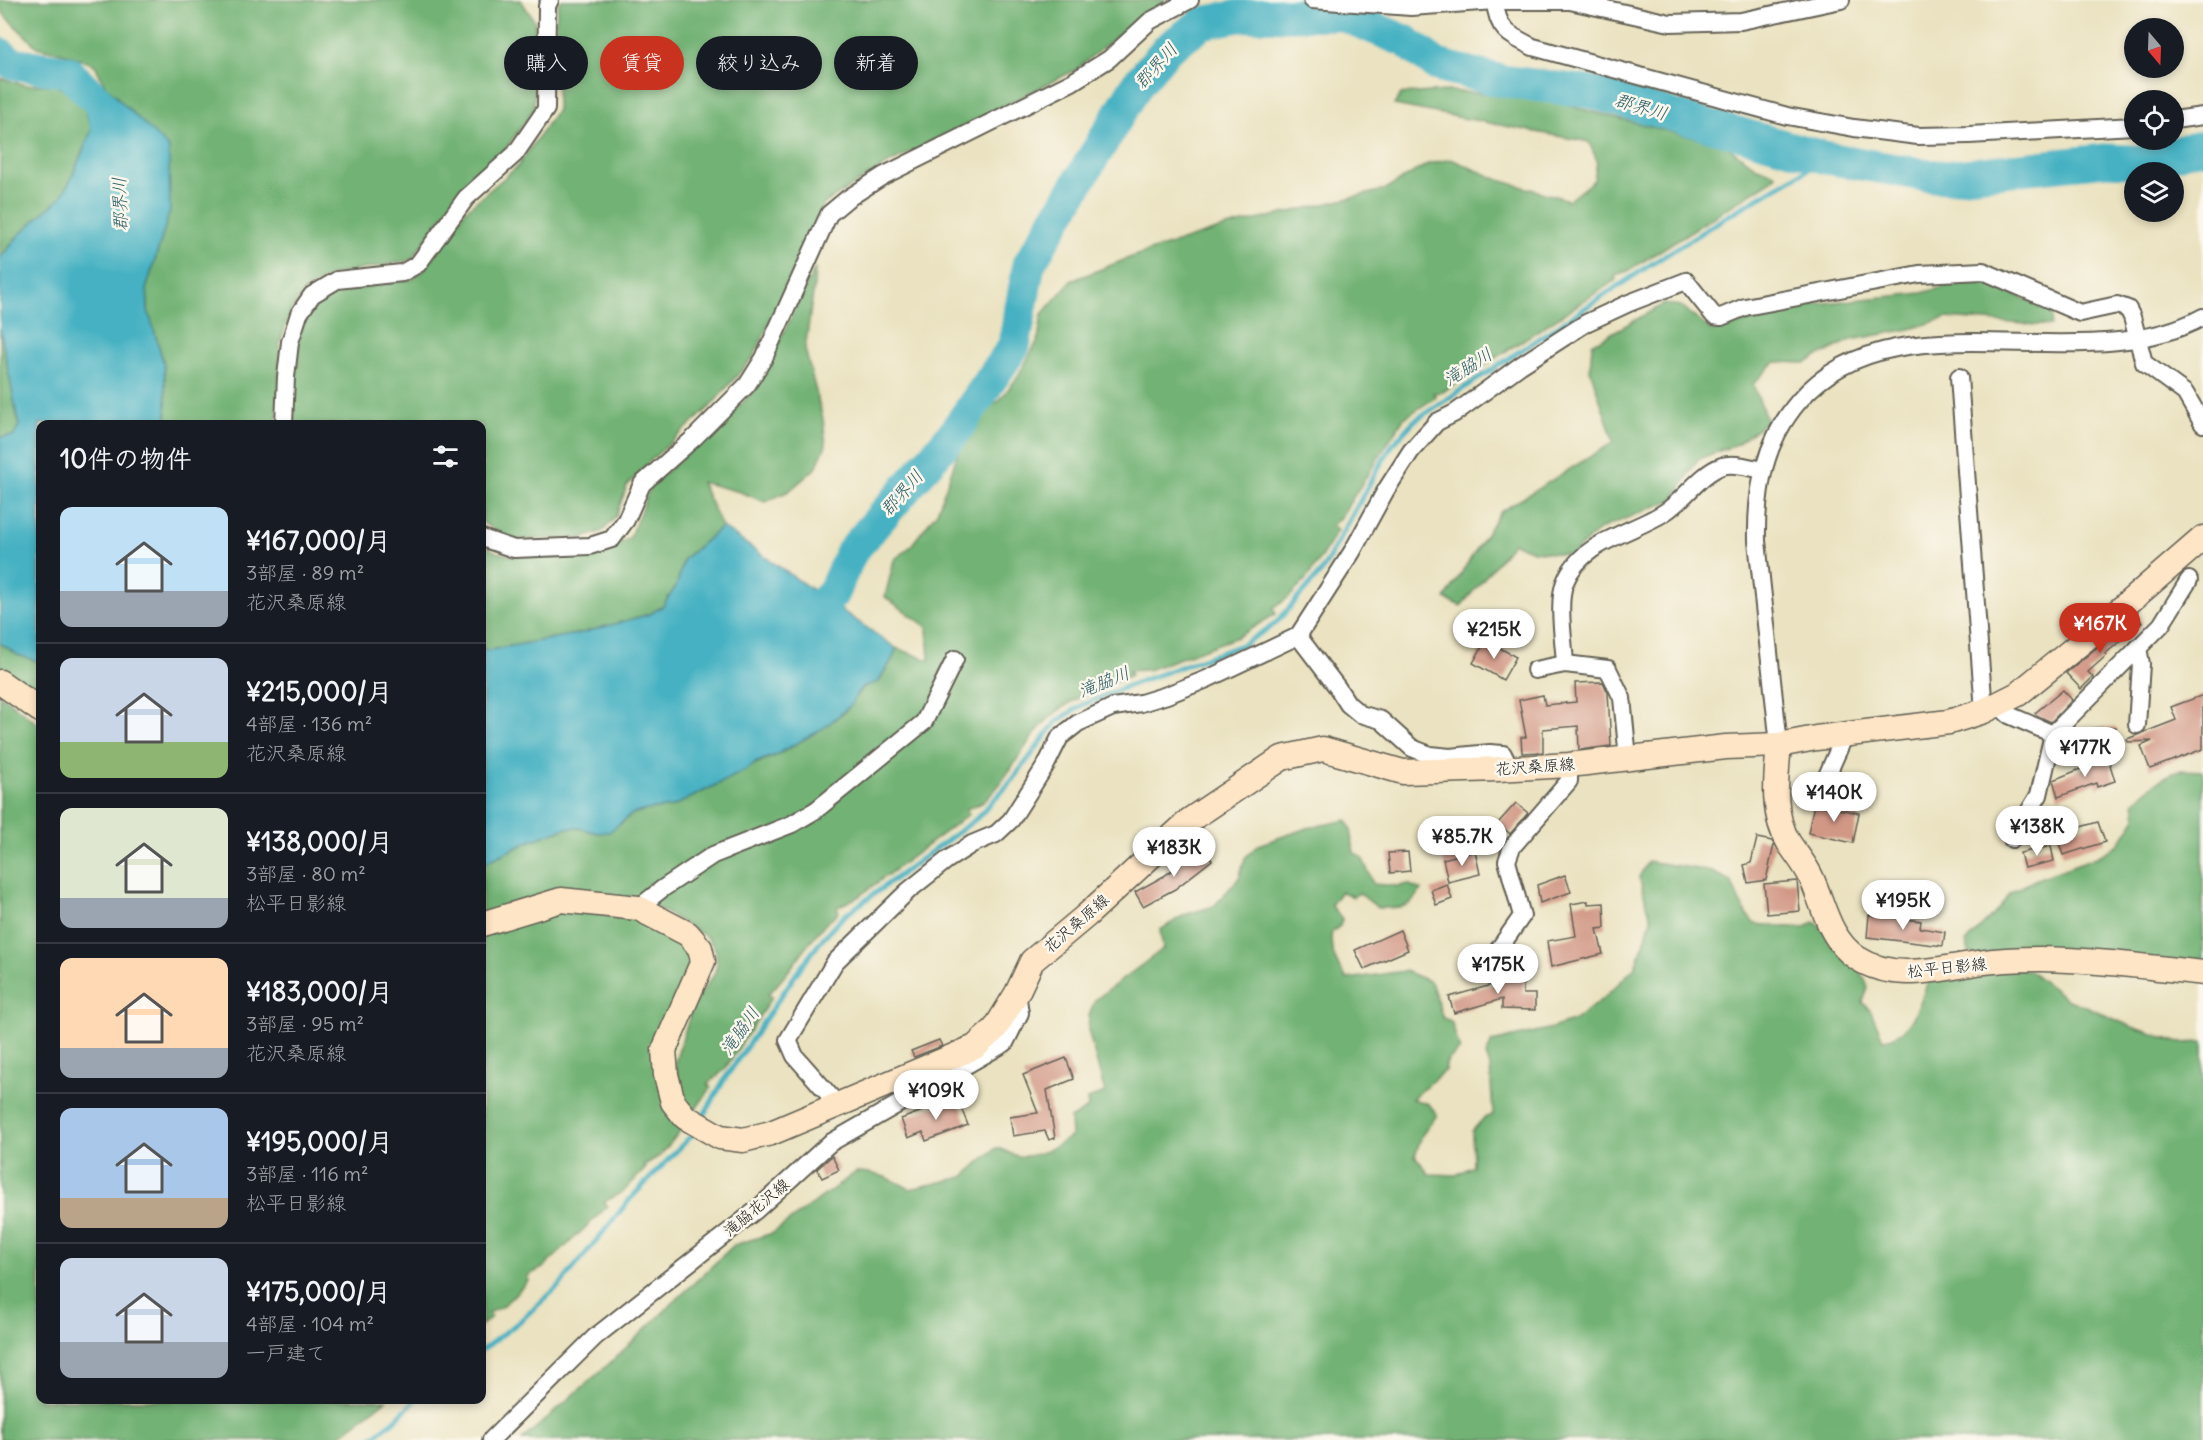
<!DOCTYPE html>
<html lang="ja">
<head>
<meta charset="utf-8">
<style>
  :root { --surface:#171b24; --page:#242831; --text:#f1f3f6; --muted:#9ea1a6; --line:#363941; --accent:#c8321e }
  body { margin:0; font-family:Delius,"Klee One",sans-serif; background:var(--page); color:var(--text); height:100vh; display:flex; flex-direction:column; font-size:22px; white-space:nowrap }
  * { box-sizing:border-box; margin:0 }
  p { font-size:20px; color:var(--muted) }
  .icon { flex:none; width:33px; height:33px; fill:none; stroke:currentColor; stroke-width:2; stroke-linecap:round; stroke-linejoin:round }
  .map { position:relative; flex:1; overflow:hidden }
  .panel { position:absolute; left:36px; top:420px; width:450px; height:984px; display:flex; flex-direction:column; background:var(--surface); border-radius:12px; box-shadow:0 3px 9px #0003 }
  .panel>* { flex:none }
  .banner { position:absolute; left:504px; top:36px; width:570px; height:54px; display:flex; gap:12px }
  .needle { width:39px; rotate:161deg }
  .buttons { position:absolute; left:2124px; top:18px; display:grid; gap:12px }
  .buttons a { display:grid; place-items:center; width:60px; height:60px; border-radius:50%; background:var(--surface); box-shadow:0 3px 9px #0003; font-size:30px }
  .price { position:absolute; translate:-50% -51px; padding:0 14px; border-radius:21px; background:#fff; color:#222; font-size:20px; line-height:39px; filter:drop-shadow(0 2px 3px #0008) }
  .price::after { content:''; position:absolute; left:50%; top:36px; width:18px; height:14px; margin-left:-9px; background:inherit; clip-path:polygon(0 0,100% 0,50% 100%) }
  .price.active { background:var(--accent); color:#fff }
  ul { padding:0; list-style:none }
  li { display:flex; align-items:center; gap:18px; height:150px; padding:0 24px }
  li+li { border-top:2px solid var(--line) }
  li span { display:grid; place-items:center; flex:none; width:168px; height:120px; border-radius:12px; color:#555 }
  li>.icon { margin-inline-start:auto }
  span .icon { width:72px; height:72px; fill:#fffc; stroke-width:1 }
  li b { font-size:26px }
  h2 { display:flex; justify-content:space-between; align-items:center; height:72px; padding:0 24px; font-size:26px }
  .tag { padding:0 21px; border-radius:27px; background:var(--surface); box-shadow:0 3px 9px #0003; font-size:21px; line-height:54px }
  .tag.active { background:var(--accent); color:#fff }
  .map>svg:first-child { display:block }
  .forest { fill:#72b275; stroke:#476748; stroke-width:1.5 }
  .water { fill:#45b1c2; stroke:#30666f; stroke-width:1.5 }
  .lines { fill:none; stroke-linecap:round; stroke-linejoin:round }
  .stream { stroke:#45b1c2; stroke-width:5 }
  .river { stroke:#45b1c2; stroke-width:33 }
  .building { fill:#d29886 }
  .street-casing { stroke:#646155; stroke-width:20 }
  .secondary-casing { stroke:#646155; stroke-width:27 }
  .street { stroke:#fff; stroke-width:16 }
  .secondary { stroke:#fde5c5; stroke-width:24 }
  .labels { text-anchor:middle; stroke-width:5; stroke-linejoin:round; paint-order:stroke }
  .street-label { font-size:16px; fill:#1c1c1c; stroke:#fbf7ec }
  .water-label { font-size:18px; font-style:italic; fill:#2e5f67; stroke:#fbf7ec }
</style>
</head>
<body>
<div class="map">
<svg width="2203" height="1440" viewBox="0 0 2203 1440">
  <rect width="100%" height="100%" fill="#fbf7ec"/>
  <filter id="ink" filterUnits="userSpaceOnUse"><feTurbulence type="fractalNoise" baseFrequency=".0167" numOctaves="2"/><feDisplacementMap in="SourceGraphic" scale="12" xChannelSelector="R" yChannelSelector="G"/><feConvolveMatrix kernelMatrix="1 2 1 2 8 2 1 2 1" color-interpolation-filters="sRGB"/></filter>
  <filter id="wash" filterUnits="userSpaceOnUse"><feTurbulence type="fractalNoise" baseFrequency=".008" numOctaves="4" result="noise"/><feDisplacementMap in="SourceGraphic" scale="24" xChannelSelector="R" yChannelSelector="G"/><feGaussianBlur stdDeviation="1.35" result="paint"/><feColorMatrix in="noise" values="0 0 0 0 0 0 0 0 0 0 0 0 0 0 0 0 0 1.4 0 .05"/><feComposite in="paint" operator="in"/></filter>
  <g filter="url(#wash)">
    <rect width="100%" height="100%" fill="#eae2c0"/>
    <g class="forest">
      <polygon points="0,0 521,0 535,22 534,109 500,157 459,194 411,260 332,275 304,291 290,313 280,343 277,424 167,424 164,364 148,310 147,286 170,211 117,96 105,86 95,65 69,55 37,47 5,16 0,6"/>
      <polygon points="561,0 1166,0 1124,30 1075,70 884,166 825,203 754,356 710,407 651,460 627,486 616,516 603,531 583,538 511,540 482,522 482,424 293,424 300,335 305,318 320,302 341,292 413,279 424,270 466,210 518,166 557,110 556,22 558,5"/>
      <polygon points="0,78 25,85 55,85 74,95 86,112 92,129 71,179 61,197 20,234 0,258"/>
      <path d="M1448 91 1531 96 1727 146C1734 151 1751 164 1757 167 1764 170 1769 170 1776 175L1772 180 1628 271 1615 275 1616 280 1443 392 1433 393 1436 397 1403 419 1340 518 1332 525 1337 530C1320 559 1303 592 1273 608L1276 614 1237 637 1148 670 1129 671 1131 675C1104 687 1075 696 1053 715 1024 739 1011 778 983 802 978 805 971 807 966 809L969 814 858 897 837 907 839 912C808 936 796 968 768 994L772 997 725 1069 708 1084 711 1088 695 1110 683 1102 675 1062 692 1009 696 1000 714 975 717 965 716 950 707 937 638 896 482 915V864L530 841 566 828H579L598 833 621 824 632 814 646 810 672 807 748 769C757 761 767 760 777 755 799 743 822 729 842 714 858 702 855 684 879 682 884 667 893 665 896 648L929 660 927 627 885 597 894 560 910 547 937 512 964 436 984 409 999 401 1017 378 1038 340 1042 314 1071 281 1134 256 1226 227 1384 190 1428 164 1451 159 1499 180 1569 200 1594 180 1597 161 1589 142 1394 105 1401 94Z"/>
      <polygon points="815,268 814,287 805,349 823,419 826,445 816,468 789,491 765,502 740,492 701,482 722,527 684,559 677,585 663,606 650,614 582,633 490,650 482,649 482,544 496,552 512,556 595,554 615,547 630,537 651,485 723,422 756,389"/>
      <polygon points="1976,278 2053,311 2051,326 1946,318 1910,329 1851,340 1805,363 1775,362 1753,384 1767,421 1737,444 1697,460 1674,499 1600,529 1572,555 1533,551 1513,543 1461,606 1445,599 1500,512 1614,442 1590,370 1592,344 1664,304 1681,306 1712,331 1814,304 1922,293"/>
      <polygon points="0,329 19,425 14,436 0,437"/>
      <polygon points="0,643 18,655 40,662 40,693 16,677 0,670"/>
      <polygon points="0,694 40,726 40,1400 386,1400 334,1440 0,1440"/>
      <path d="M2181 770 2203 771V965L1977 956 1969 952 1966 942 1997 911 2011 892 2037 879 2099 856 2119 844 2136 818 2134 802C2149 787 2161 777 2181 770Z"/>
      <path d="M1347 820 1351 829 1354 853 1362 857C1366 867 1370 874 1373 884L1399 886 1408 884 1421 890C1410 910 1399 908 1378 908L1359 893 1353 897 1341 891 1331 905 1342 919 1340 926 1332 932C1328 949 1337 965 1347 979L1405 971 1431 982 1443 1018 1451 1021 1460 1049 1447 1061 1445 1070 1412 1099 1429 1104 1437 1115 1422 1135 1415 1156 1429 1174 1456 1175 1473 1166 1472 1131 1484 1118 1493 1115 1490 1067 1486 1055 1492 1042 1552 1028 1575 1020 1606 996 1634 968 1644 944 1651 919 1639 877 1648 861 1710 871 1731 881C1737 896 1743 912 1755 924L1804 928 1814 922 1818 924 1860 970 1868 987 1863 1002 1871 1012 1883 1039C1912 1036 1919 1005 1928 981L2010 969 2029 970 2068 1000 2088 1007 2132 1027 2180 1043 2203 1042V1440H522L611 1362 734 1245 773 1233 856 1172C877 1172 892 1179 910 1189L963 1177 996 1148C1004 1149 1011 1155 1018 1156 1037 1158 1056 1147 1071 1136L1070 1119 1088 1108 1087 1099 1105 1093 1088 1030 1089 1016 1095 1000 1163 949 1160 930 1184 915 1214 906 1239 878 1245 858 1258 845 1307 828Z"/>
      <polygon points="563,909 634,918 664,928 687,948 690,968 657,1042 679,1127 682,1129 660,1156 644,1165 646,1168 623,1192 604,1202 608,1206 543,1268 527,1276 529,1280 503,1306 488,1313 491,1317 482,1325 482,931"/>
    </g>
    <g class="water">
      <polygon points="105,86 169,148 170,211 147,286 148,310 164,364 167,424 40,424 40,662 18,655 0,643 0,437 14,436 19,425 0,329 0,258 20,234 61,197 71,179 92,129 86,112 74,95"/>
      <path d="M722 527 896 648C893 665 884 667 879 682L864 686 857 693 852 704 824 728 776 755 755 763 748 769 672 807 646 810 632 814 609 832 598 833 579 828H566L530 841 482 864V649L490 650 582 633 650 614 663 606 677 585 684 559Z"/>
    </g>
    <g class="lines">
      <g class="stream">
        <polyline points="701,1120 724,1080 798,971 824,937 844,916 976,819 1011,782 1056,722 1082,705 1133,684 1244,644 1275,624 1322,571 1377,470 1393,444 1414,421 1647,267 1729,215 1827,158"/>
        <polyline points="482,1350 519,1322 560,1285 631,1198 691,1136 695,1130"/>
        <polyline points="369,1440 395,1420 415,1400"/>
      </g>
      <g class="river">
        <polyline points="0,54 12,63 68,72 101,104 108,128"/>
        <polyline points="792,626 832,595 852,551 954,433 1014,346 1029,264 1138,83 1167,49 1202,23 1239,16 1340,14 1405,41 1437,65 1502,81 1590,92 1827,158 1924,175 1946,177 2105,160 2152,162 2185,150 2203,147"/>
      </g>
    </g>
    <g id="blocks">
      <g class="building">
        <polygon points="2136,615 2142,623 2105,654 2107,655 2088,672 2093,677 2081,689 2066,673"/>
        <polygon points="1486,640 1516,657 1503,680 1473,663"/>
        <polygon points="1603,682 1608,693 1611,746 1579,750 1578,726 1543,729 1543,752 1522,753 1521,737 1526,737 1519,700 1543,695 1545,705 1576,702 1575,683"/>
        <polygon points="2063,690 2072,700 2051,722 2038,716 2035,713"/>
        <polygon points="2203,695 2203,749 2150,769 2141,746 2152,741 2128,742 2127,739 2176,720 2171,707"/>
        <polygon points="2116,727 2117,743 2070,746 2069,733 2072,730"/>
        <polygon points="2108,758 2115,781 2097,787 2096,783 2058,797 2053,780"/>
        <polygon points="1516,803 1528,813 1510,834 1498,823"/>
        <polygon points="1814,804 1859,813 1853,843 1808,833"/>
        <polygon points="2098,822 2105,842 2063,855 2056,834"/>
        <polygon points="1757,838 1772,841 1774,845 1766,880 1748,883 1744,865 1751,863"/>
        <polygon points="2051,846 2054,861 2024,868 2020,853"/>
        <polygon points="1202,847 1212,860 1175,889 1143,906 1135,892 1164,876"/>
        <polygon points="1475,851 1480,874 1448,882 1443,859"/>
        <polygon points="1408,852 1410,871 1390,873 1388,853"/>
        <polygon points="1565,875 1571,892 1540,903 1537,885"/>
        <polygon points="1797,881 1800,911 1767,914 1764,884"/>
        <polygon points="1447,884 1452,899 1436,905 1431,890"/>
        <polygon points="1588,901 1588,904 1604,903 1605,928 1597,929 1603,954 1551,967 1547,941 1576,936 1571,904"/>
        <polygon points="1869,915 1921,921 1920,928 1945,932 1943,946 1867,937"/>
        <polygon points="1400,930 1408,950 1364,969 1355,950"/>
        <polygon points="1499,971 1524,972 1523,994 1535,994 1535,1010 1502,1009 1502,999 1454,1013 1449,997 1499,983"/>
        <polygon points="939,1040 942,1046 914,1057 911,1051"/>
        <polygon points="1066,1058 1074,1079 1047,1090 1055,1138 1049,1140 1045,1131 1013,1136 1010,1117 1038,1113 1023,1075"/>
        <polygon points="957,1098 968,1125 926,1141 923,1132 908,1138 901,1119"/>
        <polygon points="832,1156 839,1170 822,1178 817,1169"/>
      </g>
    </g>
  </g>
  <g filter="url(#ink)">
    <use href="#blocks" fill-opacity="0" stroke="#646155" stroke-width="1.5"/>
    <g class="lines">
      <defs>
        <g id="street">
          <polyline points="1312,0 1411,7 1495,1 1570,1 1670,23 1741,21 1841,0"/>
          <path d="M1495 1C1497 30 1509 35 1533 47L1787 116 1854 128 1918 136 1969 135 2134 126"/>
          <polyline points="2174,120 2203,116"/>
          <polyline points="1959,377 1984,711"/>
          <polyline points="284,424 286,377 290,342 299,314 312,295 337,280 402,273 418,264 466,198 515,154 546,109 547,6 550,0"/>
          <polyline points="482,538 514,549 590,546 612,539 626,520 642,484 694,438 747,385 764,358 829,214 847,199 883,176 1072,82 1109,59 1150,21 1190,0"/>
          <polyline points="1298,636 1352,552 1386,490 1411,451 1437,422 1455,413 1521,365 1586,323 1629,303 1686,281 1714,316 1721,317 1745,307 1919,274 1983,271 2080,313 2117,305 2128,309 2132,317 2144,363 2185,393 2203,424"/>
          <path d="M1565 664C1564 642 1557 602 1565 582 1581 541 1633 533 1665 512 1684 500 1701 473 1722 466 1735 462 1750 468 1763 470"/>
          <polyline points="1535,670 1565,664 1608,669 1622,698 1628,758"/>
          <polyline points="1997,704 2009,715 2053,734 2039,795 2012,839"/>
          <polyline points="2137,725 2141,664 2138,648"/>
          <polyline points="2053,734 2161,625 2189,580"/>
          <path d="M1779 745 1757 541C1756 489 1764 442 1799 401 1894 290 2083 383 2203 317"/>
          <polyline points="1822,787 1845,735"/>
          <polyline points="638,908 662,889 713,855 792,824 816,810 924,722 955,659"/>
          <polyline points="1484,970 1522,916 1507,861 1512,847 1569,781 1569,765"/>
          <polyline points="839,1106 795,1056 788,1040 835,962 908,891 947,860 972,844 996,834 1011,820 1046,765 1060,737 1078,723 1113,707 1141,703 1167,695 1207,679 1298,636 1337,687 1348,704 1360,714 1381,720 1412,748 1430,755 1450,757 1490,753 1503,754 1510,768"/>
          <polyline points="491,1440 595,1337 755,1211 830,1143 1005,1043 1020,1013 1017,993"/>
        </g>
        <g id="secondary">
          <polyline points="0,682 40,710"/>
          <path d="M1779 745C1776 777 1771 814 1789 843 1796 854 1805 864 1811 877 1824 905 1829 940 1857 958 1894 982 1937 969 1977 963 1997 960 2020 959 2040 959 2095 960 2149 967 2203 973"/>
          <polyline points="482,924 561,900 638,908 688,934 700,948 703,961 664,1050 666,1075 673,1102 685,1117 720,1137 743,1140 771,1133 975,1047 995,1029 1017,993 1032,961 1087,915 1190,820 1282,758 1323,749 1403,772 1498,769 1569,765 1726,747 1779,745 1816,738 1949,722 1984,711 2018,694 2093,633 2203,538"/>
        </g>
      </defs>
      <use href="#street" class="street-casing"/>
      <use href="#secondary" class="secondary-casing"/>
      <use href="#street" class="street"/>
      <use href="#secondary" class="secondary"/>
    </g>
  </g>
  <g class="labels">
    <g class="street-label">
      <text transform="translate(1535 766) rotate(-4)" y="6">花沢桑原線</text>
      <text transform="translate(1076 923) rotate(-41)" y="6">花沢桑原線</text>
      <text transform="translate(1947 967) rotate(-6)" y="6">松平日影線</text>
      <text transform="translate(756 1207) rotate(-40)" y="6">滝脇花沢線</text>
    </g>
    <g class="water-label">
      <text transform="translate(1156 66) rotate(-48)" y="6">郡界川</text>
      <text transform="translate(1641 107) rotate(16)" y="6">郡界川</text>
      <text transform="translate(120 204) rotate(-92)" y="6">郡界川</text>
      <text transform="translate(1468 367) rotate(-33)" y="6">滝脇川</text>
      <text transform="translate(902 493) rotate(-49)" y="6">郡界川</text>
      <text transform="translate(1104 682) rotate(-22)" y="6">滝脇川</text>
      <text transform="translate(740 1031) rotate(-55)" y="6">滝脇川</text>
    </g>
  </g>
</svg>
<div class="buttons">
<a><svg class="needle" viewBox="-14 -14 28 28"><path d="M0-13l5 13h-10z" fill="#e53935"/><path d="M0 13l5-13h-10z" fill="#9ea1a6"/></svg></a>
<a><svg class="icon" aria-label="locate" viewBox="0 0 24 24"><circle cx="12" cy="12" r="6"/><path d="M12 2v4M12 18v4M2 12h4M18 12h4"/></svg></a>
<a><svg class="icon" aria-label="layers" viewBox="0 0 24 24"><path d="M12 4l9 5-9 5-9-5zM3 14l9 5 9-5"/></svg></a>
</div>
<b class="price active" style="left:2100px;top:654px">¥167K</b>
<b class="price" style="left:1494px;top:660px">¥215K</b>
<b class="price" style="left:2085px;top:778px">¥177K</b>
<b class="price" style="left:1834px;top:823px">¥140K</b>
<b class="price" style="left:2037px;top:857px">¥138K</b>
<b class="price" style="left:1462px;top:867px">¥85.7K</b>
<b class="price" style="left:1174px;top:878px">¥183K</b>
<b class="price" style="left:1903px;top:931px">¥195K</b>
<b class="price" style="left:1498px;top:995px">¥175K</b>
<b class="price" style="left:936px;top:1121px">¥109K</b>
<div class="banner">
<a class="tag">購入</a>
<a class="tag active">賃貸</a>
<a class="tag">絞り込み</a>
<a class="tag">新着</a>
</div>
<section class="panel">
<h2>10件の物件<svg class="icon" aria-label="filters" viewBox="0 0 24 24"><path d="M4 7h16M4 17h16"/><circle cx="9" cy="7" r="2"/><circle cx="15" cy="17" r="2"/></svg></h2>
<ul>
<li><span style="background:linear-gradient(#bfe0f5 70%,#9aa5b1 0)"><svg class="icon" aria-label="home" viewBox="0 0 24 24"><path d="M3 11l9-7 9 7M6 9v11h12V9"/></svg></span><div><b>¥167,000/月</b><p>3部屋 · 89 m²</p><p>花沢桑原線</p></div></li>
<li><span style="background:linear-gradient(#c9d6e8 70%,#8fb573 0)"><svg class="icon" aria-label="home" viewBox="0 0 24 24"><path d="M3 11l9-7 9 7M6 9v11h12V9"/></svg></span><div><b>¥215,000/月</b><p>4部屋 · 136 m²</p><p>花沢桑原線</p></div></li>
<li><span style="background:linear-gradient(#dfe7d0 75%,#9aa5b1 0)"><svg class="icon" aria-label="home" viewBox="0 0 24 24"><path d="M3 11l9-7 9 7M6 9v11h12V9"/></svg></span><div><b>¥138,000/月</b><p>3部屋 · 80 m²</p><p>松平日影線</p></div></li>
<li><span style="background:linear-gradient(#ffd9b3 75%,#9aa5b1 0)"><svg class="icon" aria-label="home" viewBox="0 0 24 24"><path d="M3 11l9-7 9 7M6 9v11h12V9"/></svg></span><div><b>¥183,000/月</b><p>3部屋 · 95 m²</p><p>花沢桑原線</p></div></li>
<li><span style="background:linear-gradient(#a9c7e8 75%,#b9a48a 0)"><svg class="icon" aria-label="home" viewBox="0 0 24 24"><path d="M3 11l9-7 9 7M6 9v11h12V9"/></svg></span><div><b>¥195,000/月</b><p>3部屋 · 116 m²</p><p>松平日影線</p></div></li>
<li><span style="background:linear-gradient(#c9d6e8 70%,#9aa5b1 0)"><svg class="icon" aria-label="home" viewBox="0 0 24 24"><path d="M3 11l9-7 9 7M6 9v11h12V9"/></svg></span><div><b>¥175,000/月</b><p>4部屋 · 104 m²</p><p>一戸建て</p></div></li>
</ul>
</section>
</div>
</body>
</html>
